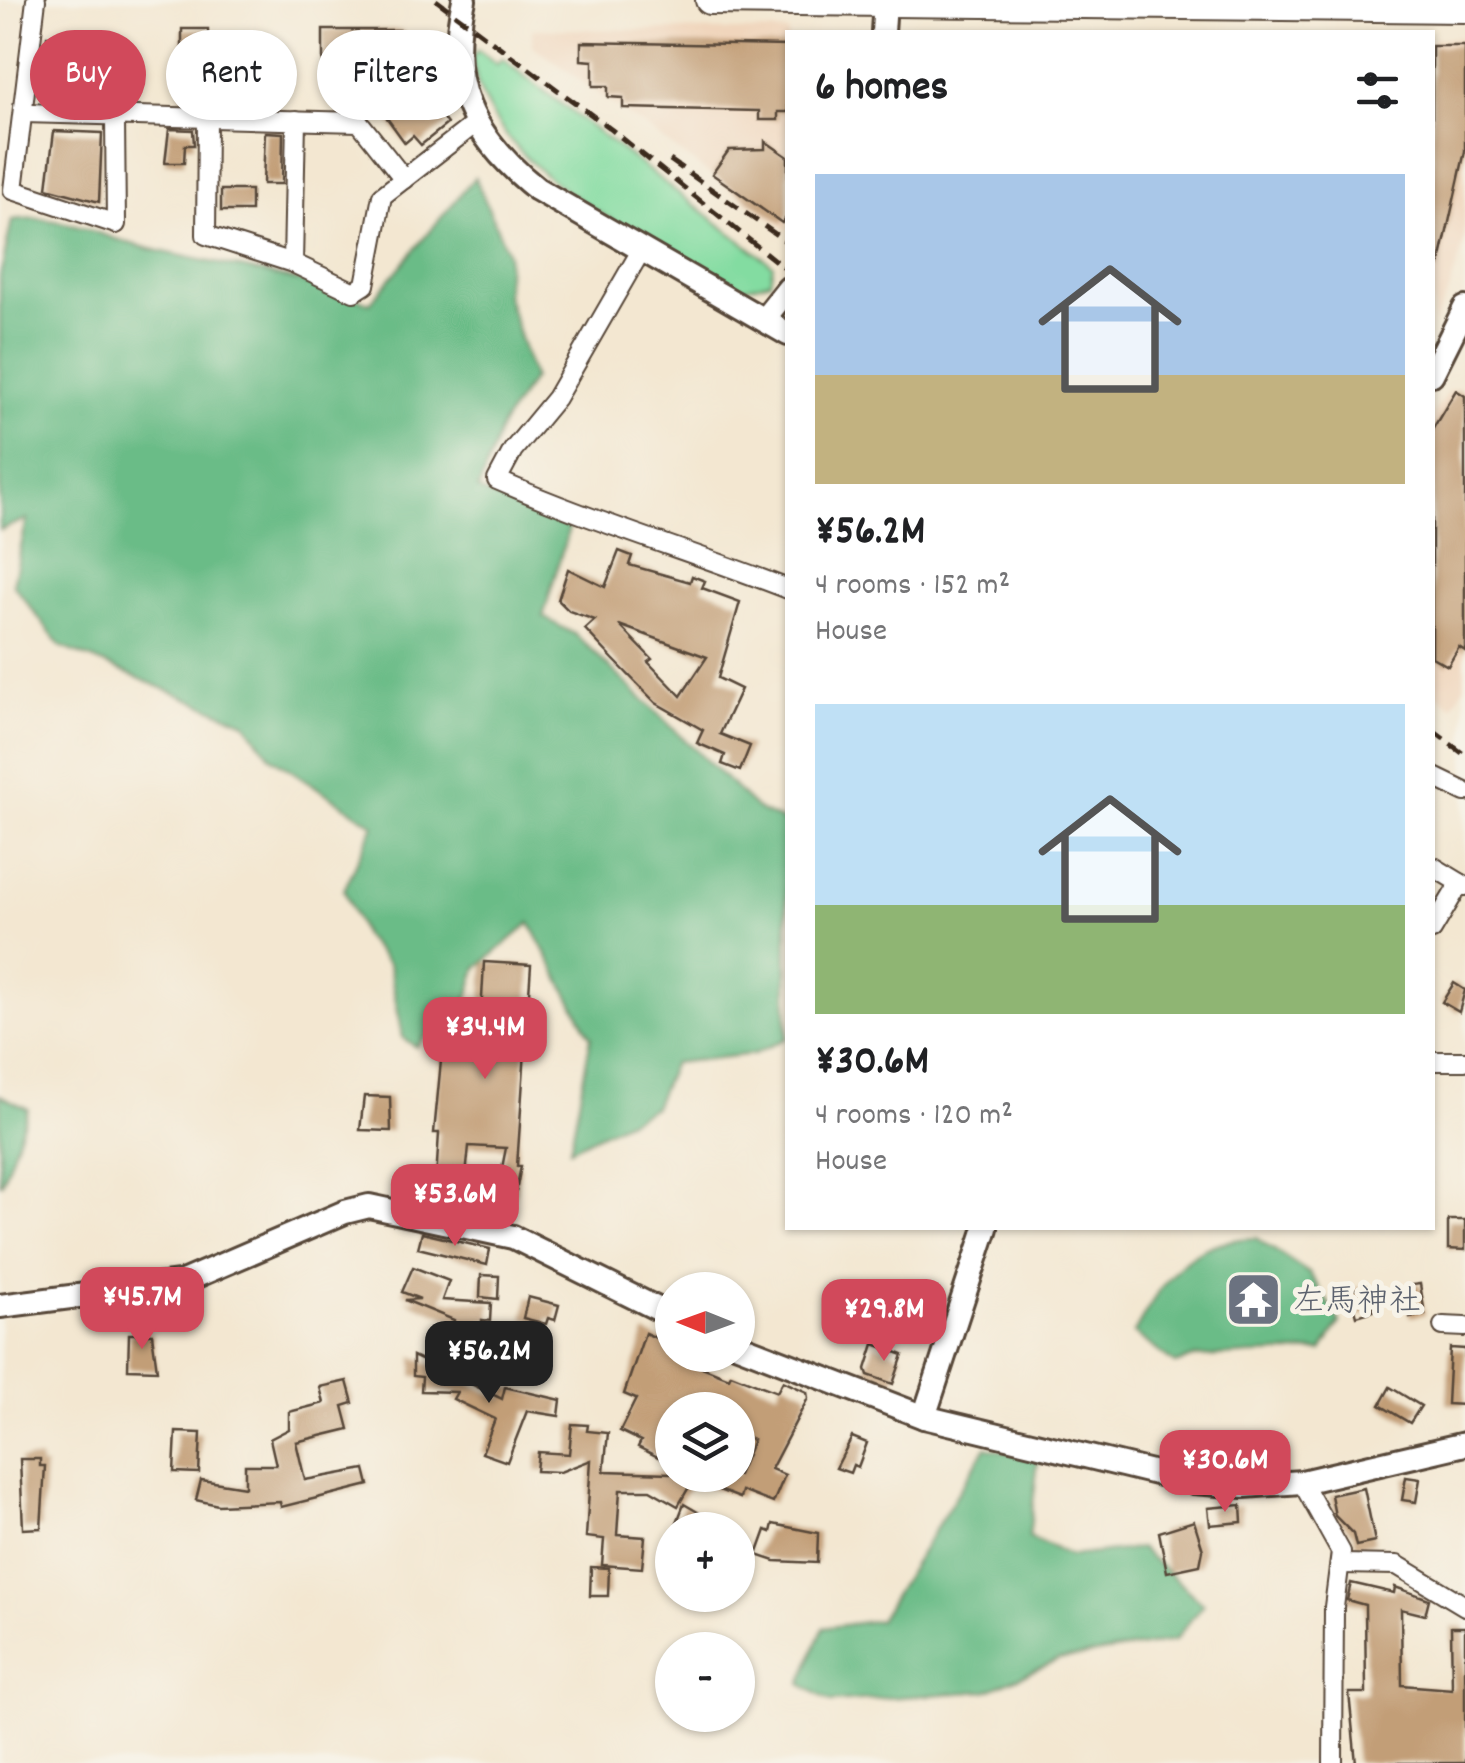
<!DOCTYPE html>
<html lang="en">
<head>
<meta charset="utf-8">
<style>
  :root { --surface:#fff; --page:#f2f2f2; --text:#202124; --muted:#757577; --accent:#d1495b }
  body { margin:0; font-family:Dekko,"Klee One",sans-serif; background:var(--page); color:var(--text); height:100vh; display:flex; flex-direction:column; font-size:38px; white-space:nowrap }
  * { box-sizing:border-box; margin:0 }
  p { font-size:32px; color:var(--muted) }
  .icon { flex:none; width:55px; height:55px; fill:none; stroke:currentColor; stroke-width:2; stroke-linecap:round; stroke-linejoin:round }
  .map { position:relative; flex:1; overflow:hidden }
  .details { position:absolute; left:785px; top:30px; width:650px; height:1200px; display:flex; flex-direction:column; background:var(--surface); border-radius:0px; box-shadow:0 2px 8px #0004 }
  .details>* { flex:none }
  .banner { position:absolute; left:30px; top:30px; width:605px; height:90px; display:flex; gap:20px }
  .needle { width:65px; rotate:271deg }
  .buttons { position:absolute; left:655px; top:1272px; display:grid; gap:20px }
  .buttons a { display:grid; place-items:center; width:100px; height:100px; border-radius:50%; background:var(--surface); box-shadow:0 2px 8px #0004; font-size:50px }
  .price { position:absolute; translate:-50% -85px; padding:0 22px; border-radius:20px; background:var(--accent); color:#fff; font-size:32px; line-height:65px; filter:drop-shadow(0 2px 5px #0008) }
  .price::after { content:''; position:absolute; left:50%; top:60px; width:30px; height:22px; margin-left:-15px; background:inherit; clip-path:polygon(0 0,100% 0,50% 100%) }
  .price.on { background:#222; color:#fff }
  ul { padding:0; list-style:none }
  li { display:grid; align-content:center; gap:20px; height:530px; padding:0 30px }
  li span { display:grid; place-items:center; height:310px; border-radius:0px; color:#555 }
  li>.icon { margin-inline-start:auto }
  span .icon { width:180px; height:180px; fill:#fffc; stroke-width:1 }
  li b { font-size:42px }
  h2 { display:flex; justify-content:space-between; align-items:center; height:120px; padding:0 30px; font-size:42px }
  .tag { padding:0 35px; border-radius:45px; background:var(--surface); box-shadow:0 2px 8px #0004; font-size:35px; line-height:90px }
  .tag.on { background:var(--accent); color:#fff }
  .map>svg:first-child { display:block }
  .built { fill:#f0d5bc }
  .green { fill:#83dca1; stroke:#5f8360; stroke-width:2.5 }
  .forest { fill:#6abc87; stroke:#527352; stroke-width:2.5 }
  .building { fill:#c29e77; fill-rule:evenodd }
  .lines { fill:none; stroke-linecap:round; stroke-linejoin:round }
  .minor-casing { stroke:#574639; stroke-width:22 }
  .tertiary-casing { stroke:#574639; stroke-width:28 }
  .primary-casing { stroke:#574639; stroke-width:32 }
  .minor { stroke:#fff; stroke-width:18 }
  .tertiary { stroke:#fff; stroke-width:22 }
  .primary { stroke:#fff; stroke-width:28 }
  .rail { stroke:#3b2a1e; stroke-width:5; stroke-dasharray:15 8; stroke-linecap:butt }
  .labels { text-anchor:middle; stroke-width:10; stroke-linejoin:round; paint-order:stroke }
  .worship-label { font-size:32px; fill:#5b616d; stroke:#f7f3e8; text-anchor:start }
</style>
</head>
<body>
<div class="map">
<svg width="1465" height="1763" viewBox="0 0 1465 1763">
  <rect width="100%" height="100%" fill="#f7f3e8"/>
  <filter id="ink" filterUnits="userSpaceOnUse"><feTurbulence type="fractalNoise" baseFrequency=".01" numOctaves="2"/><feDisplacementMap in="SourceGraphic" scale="20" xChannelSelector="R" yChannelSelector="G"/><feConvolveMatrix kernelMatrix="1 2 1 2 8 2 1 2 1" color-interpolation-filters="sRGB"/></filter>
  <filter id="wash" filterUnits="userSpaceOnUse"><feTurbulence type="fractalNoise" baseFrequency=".0048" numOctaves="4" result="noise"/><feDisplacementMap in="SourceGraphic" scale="40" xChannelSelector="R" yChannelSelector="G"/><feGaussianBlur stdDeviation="2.25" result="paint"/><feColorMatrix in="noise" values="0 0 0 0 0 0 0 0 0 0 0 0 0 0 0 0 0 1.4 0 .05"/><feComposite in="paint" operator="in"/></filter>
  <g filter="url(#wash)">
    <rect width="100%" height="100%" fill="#f3e7d1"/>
    <g class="built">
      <polygon points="532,29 835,32 788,32 787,230 532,45"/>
      <polygon points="1432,38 1465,38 1465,239 1450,289 1433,325"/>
      <polygon points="1460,388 1465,391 1465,686 1452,706 1433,692 1433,414 1448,391"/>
    </g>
    <path class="green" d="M478 50 497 64 502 59 773 265 770 281 744 288C645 235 491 180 471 58Z"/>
    <g class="forest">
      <path d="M475 177 508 254 506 294 533 378 501 426 478 490 569 528 543 617 576 635 757 809 787 823V1038L754 1054 673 1063 654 1107 570 1149 591 1037 530 923 477 968 462 1017 438 1023 416 1047 403 1038 389 965 363 935 344 890 374 825 271 757 245 722 60 646 13 584 27 519 0 530V277L12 220C55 212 97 235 139 246 216 266 295 274 370 303Z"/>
      <polygon points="0,1095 28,1109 2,1183 0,1183"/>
      <path d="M1256 1238 1310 1274 1340 1322 1322 1351 1196 1357 1175 1364 1134 1333C1165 1278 1186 1239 1256 1238Z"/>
      <polygon points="986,1447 1038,1460 1029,1537 1071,1556 1140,1548 1203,1604 1174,1641 1058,1660 986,1691 831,1702 801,1684 823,1628 879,1620"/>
    </g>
    <g id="blocks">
      <g class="building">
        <polygon points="182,29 208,29 209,97 182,97"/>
        <polygon points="323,30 402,30 402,94 392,82 323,82"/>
        <polygon points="47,36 95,39 93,63 45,61"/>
        <polygon points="581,42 788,46 788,112 778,112 778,120 759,120 759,111 623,108 623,98 608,97 608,86 593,86 593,61 581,60"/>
        <polygon points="1432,46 1465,46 1465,151 1438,271 1432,270"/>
        <polygon points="422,79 448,110 441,116 447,124 421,145 413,136 405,143 387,118"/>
        <polygon points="169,129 193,130 194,145 185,145 184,163 165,163"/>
        <polygon points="54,131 102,133 99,202 47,188"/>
        <polygon points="265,132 283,133 282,184 263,184"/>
        <polygon points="765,141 788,157 788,215 782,223 712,174 729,150 765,149"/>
        <rect x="221" y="190" width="30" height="21"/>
        <polygon points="1456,390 1465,396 1465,651 1459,647 1448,666 1432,657 1432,430"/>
        <path d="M619 551 632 556 629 565 690 582 692 576 705 581 702 588 740 602 718 678 741 689 720 734 750 746 740 771 722 764 725 755 697 743 703 730 656 703 613 659 585 629 595 620 569 611 558 600 568 569 605 587ZM619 625 707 657 681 696 648 662 652 659Z"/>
        <polygon points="484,962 531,965 517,1166 521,1166 515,1197 497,1193 506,1148 469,1146 464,1196 435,1196 439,1133 434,1133 444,1030 480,1034"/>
        <polygon points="1454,983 1465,990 1459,1012 1442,1002"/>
        <polygon points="364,1096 390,1097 391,1131 360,1130"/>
        <polygon points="1448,1220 1465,1220 1465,1250 1448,1249"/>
        <polygon points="422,1233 490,1249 487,1265 418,1248"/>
        <polygon points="413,1267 449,1281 442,1300 491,1303 490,1321 482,1320 481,1354 452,1353 454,1320 405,1300 420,1299 402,1292"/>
        <polygon points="481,1275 499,1276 498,1299 480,1297"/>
        <polygon points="1254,1279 1273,1291 1256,1318 1237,1306"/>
        <polygon points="1420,1284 1425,1314 1410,1317 1405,1286"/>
        <polygon points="1368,1286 1374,1311 1357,1316 1350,1290"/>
        <polygon points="528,1297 559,1305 555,1320 548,1318 546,1324 523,1318"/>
        <polygon points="645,1333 672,1345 672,1355 729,1378 731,1374 777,1392 783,1381 807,1392 808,1398 771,1469 785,1475 773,1503 742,1491 740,1498 693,1480 678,1506 650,1490 620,1490 617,1535 645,1537 642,1568 602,1565 604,1539 586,1537 591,1460 560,1472 536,1471 538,1452 569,1454 572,1424 588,1425 587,1431 608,1433 604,1471 738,1475 753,1440 738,1433 738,1410 672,1410 672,1464 638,1447 641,1441 620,1431 636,1399 624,1394"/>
        <polygon points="129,1334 152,1334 157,1370 128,1369"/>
        <polygon points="874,1344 903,1355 893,1384 868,1375 866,1369"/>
        <polygon points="1450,1348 1465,1349 1465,1405 1447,1404"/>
        <polygon points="413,1356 502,1399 505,1387 561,1400 559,1416 527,1411 507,1462 482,1453 495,1419 453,1399 457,1392 421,1391 422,1377 413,1376"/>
        <polygon points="347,1381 353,1403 343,1406 349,1429 296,1442 305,1480 365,1469 369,1485 281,1507 280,1502 218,1505 196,1500 201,1480 245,1487 245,1465 276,1465 270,1439 289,1429 289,1412 324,1403 320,1387"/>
        <polygon points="1390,1387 1421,1406 1410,1423 1380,1405"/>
        <polygon points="176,1432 201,1433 199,1473 174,1472"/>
        <polygon points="852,1437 867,1443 858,1467 853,1465 850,1473 836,1468"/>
        <polygon points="20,1459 40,1459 40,1466 45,1466 41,1528 23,1529"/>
        <polygon points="1406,1477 1420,1479 1416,1502 1402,1500"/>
        <polygon points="1364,1488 1375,1542 1356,1546 1353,1534 1335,1516 1331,1495"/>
        <polygon points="684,1504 708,1518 703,1530 674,1530"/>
        <polygon points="1241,1505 1242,1522 1210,1525 1208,1508"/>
        <polygon points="1194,1521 1203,1550 1200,1565 1167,1572 1159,1532"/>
        <polygon points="773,1524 818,1533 817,1563 775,1561 757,1555 766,1530 771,1532"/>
        <polygon points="591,1567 609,1568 608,1596 590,1596"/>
        <polygon points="1351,1583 1394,1593 1395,1587 1429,1599 1425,1615 1401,1609 1402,1685 1452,1689 1451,1627 1465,1627 1465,1763 1356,1763 1349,1693 1366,1693 1365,1605 1347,1600"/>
      </g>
    </g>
  </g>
  <g filter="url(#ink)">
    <use href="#blocks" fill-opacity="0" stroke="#574639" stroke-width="2.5"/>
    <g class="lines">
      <defs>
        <g id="minor">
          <polyline points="36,0 13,190 116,224 115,119"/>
          <polyline points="24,113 359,122 404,179"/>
          <polyline points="207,120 206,235 293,263 354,292 365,285 382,196 476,123"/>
          <path d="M642 249 556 398 513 450 497 480C592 522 691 551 788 589"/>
          <polyline points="293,263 296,120"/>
          <polyline points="1432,776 1465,792"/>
          <polyline points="1432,866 1465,886"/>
          <polyline points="1432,930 1460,883"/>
          <polyline points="1432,1061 1465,1061"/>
          <polyline points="1443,1326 1465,1327"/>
          <polyline points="1302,1482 1341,1552 1334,1607 1333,1763"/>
          <polyline points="1341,1564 1397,1565 1465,1606"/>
        </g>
        <g id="tertiary">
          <path d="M464 0C445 83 472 137 537 189L788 334"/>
          <polyline points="883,32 885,1"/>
          <polyline points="764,319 788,289"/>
          <polyline points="1432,374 1465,308"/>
          <polyline points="0,1306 180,1283 345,1212 369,1206 513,1237 672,1316"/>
          <polyline points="738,1345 924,1417 1193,1482 1244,1486 1302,1482 1465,1444"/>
          <polyline points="924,1417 986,1228"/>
        </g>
        <polyline id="primary" points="710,0 1465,8"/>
      </defs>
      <use href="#minor" class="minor-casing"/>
      <use href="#tertiary" class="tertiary-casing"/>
      <use href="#primary" class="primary-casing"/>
      <use href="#minor" class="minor"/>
      <use href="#tertiary" class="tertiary"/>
      <use href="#primary" class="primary"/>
      <g class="rail">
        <polyline points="436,0 612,130 788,271"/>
        <polyline points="670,160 788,243"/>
        <polyline points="1432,730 1465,755"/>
      </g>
    </g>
  </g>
  <defs>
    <symbol id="temple-square" viewBox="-11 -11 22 22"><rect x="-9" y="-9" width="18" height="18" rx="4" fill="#6b7280" stroke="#f7f3e8"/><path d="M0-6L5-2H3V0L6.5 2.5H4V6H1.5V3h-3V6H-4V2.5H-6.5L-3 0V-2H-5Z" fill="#fff"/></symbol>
  </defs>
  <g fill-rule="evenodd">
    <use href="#temple-square" x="1222" y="1268" width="63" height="63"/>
  </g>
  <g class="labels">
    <g class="worship-label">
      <text x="1293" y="1310">左馬神社</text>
    </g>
  </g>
</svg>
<div class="buttons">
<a><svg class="needle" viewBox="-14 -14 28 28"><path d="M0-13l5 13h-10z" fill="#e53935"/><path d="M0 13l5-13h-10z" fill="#757577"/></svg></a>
<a><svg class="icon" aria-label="layers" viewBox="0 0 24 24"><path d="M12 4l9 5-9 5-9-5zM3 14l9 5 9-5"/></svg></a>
<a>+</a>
<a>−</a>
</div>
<b class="price" style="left:485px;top:1082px">¥34.4M</b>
<b class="price" style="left:455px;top:1249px">¥53.6M</b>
<b class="price" style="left:142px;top:1352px">¥45.7M</b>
<b class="price" style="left:884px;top:1364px">¥29.8M</b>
<b class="price on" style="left:489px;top:1406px">¥56.2M</b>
<b class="price" style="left:1225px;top:1515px">¥30.6M</b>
<div class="banner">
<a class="tag on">Buy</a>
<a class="tag">Rent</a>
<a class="tag">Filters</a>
</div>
<section class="details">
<h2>6 homes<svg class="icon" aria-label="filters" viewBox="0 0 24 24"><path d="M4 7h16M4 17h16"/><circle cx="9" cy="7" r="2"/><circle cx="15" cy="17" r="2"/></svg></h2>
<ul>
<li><span style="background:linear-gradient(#a9c7e8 65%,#c2b280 0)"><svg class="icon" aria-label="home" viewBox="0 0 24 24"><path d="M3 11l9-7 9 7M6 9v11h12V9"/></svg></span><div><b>¥56.2M</b><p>4 rooms · 152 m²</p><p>House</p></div></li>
<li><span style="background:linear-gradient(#bfe0f5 65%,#8fb573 0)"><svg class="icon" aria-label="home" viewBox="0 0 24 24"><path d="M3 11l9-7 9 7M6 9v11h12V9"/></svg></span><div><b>¥30.6M</b><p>4 rooms · 120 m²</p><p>House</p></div></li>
</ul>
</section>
</div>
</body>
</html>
